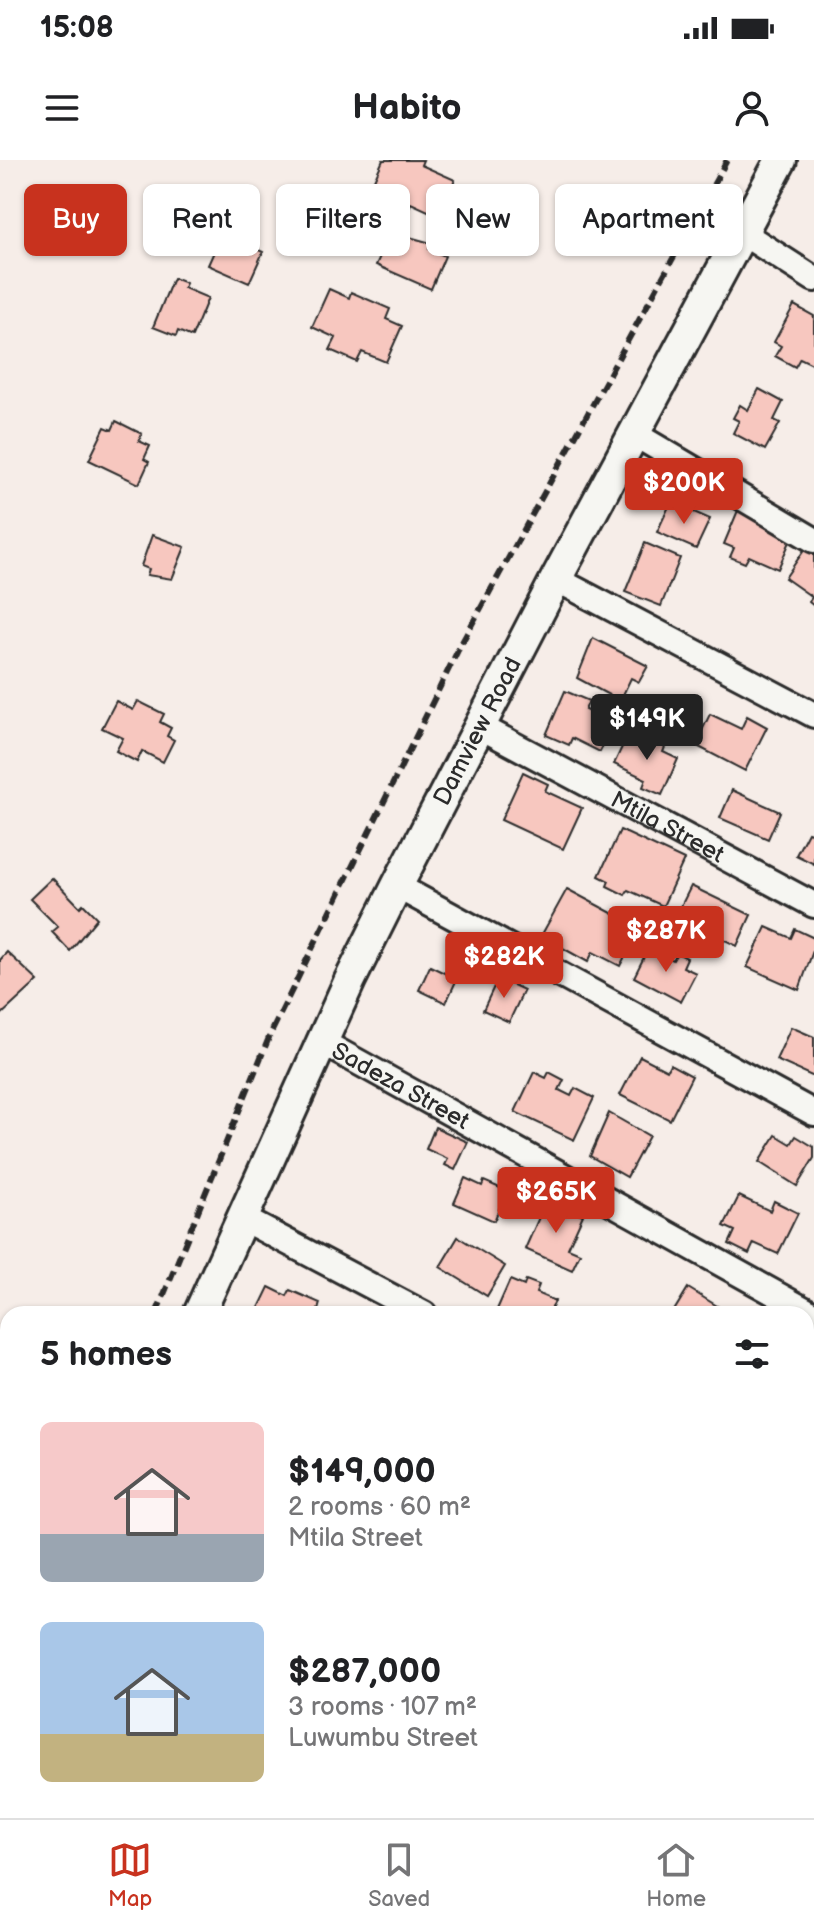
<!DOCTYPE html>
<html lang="en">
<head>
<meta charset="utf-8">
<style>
  :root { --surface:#fff; --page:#f6f6f6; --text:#202124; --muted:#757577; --line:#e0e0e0; --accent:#c8321e }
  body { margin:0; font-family:"Balsamiq Sans",sans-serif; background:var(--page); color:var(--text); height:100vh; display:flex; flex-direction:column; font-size:30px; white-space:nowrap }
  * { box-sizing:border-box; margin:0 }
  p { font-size:26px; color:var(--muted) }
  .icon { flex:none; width:44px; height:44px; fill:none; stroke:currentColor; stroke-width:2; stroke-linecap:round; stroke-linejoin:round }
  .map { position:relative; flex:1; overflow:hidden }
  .drawer { position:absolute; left:0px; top:1146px; width:814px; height:512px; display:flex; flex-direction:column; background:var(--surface); border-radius:24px 24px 0 0; box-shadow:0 2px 6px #0004 }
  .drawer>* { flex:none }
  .hud { position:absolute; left:24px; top:24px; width:766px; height:72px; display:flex; gap:16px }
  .price { position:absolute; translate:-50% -68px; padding:0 18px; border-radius:8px; background:var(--accent); color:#fff; font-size:26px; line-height:52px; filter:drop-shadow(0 2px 4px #0008) }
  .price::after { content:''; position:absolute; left:50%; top:48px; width:24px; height:18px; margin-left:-12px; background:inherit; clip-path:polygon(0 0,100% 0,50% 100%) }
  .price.current { background:#222; color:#fff }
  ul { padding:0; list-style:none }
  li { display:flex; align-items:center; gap:24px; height:200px; padding:0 40px }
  li span { display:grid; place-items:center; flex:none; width:224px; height:160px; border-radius:12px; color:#555 }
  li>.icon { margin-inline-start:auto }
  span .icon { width:96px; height:96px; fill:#fffc; stroke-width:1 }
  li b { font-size:34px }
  h2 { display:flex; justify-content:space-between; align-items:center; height:96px; padding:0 40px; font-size:34px }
  .tag { padding:0 28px; border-radius:12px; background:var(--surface); box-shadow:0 2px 6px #0004; font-size:28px; line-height:72px }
  .tag.current { background:var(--accent); color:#fff }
  .status { display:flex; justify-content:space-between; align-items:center; height:56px; padding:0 40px; background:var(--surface); direction:ltr }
  .status svg { height:22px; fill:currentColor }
  header { display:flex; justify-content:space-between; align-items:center; height:104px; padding:0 40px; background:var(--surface); font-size:36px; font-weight:600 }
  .tabs { display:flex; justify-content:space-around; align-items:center; height:112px; border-top:2px solid var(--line); background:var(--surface); font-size:22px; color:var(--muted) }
  .tabs a { display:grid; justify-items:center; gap:4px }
  .tabs .current { color:var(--accent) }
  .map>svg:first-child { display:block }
  .building { fill:#f7c7bf; stroke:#2b2b2b; stroke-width:2 }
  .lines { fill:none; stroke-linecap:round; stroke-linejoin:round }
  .minor-casing { stroke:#2b2b2b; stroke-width:30 }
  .tertiary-casing { stroke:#2b2b2b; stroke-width:36 }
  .minor { stroke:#f6f6f2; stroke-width:24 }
  .tertiary { stroke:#f6f6f2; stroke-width:30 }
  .rail { stroke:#2b2b2b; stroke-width:6; stroke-dasharray:12 6; stroke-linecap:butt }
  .labels { text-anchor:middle; stroke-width:8; stroke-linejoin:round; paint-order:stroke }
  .street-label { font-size:24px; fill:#2b2b2b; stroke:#f6f6f2 }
</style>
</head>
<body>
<div class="status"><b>15:08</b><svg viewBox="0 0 49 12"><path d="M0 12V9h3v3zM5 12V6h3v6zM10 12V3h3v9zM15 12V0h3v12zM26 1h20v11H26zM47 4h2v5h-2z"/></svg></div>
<header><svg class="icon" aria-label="menu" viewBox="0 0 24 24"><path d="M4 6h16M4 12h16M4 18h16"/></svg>Habito<svg class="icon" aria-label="person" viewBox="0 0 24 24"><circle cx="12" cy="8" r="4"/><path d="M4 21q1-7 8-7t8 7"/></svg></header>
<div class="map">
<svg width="814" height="1658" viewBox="0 0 814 1658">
  <rect width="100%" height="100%" fill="#f6ede8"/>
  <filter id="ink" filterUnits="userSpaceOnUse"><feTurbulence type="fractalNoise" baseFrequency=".0125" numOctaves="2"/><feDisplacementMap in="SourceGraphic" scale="16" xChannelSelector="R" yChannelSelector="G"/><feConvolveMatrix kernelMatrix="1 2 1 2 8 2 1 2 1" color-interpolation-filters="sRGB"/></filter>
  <g filter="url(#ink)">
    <g class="building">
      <polygon points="383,0 423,0 421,5 455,20 439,56 411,43 409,48 388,39 393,28 374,20"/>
      <polygon points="225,67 244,76 241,82 263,92 249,123 208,105"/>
      <polygon points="391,72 431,83 429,89 445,96 431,129 376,105"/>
      <polygon points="173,118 186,123 184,128 208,138 192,177 178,171 176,176 153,167"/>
      <polygon points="329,129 349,138 351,132 390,149 386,159 402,166 386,202 362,192 357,202 330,190 336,178 312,167"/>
      <polygon points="794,145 814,156 814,205 800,198 795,207 775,196 781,186 774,182"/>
      <polygon points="759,229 783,242 774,260 780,263 765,290 733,273 739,261 733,258 740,245 748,250"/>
      <polygon points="116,261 142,274 139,281 150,286 144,299 149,302 139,324 89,300 105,267 112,270"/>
      <polygon points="671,342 710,359 696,389 657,372"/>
      <polygon points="741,343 767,354 763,365 792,377 778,409 749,396 745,403 730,397 734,388 724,384"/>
      <polygon points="152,375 185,387 172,419 147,415 149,409 141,406"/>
      <polygon points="645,383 680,398 661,446 625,432"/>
      <polygon points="807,386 814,391 814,446 809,442 812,437 785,418"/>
      <polygon points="593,478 648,506 639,522 631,518 620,541 577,518"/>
      <polygon points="565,531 589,541 585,550 614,563 600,592 572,578 569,585 546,575"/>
      <polygon points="116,541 133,550 138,541 164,554 160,562 171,568 167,576 174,580 163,602 142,591 137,602 116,591 123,578 102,568"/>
      <polygon points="710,554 741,569 747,556 767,567 745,611 695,585"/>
      <polygon points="628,574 652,585 654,579 666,585 663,592 678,599 662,635 643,627 646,619 614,604"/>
      <polygon points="523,612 548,624 545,631 582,648 563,689 501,660"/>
      <polygon points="732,630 780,652 768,679 720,658"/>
      <polygon points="620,670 684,700 663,746 628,730 625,735 607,726 609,721 599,716"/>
      <polygon points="808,672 814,674 814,704 796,695"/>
      <polygon points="52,718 80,747 83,744 97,758 70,791 52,772 58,767 30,739"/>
      <polygon points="691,726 751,755 737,786 676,756"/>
      <polygon points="567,729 640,768 620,806 593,792 588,802 541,776"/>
      <polygon points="766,767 791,778 795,769 814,778 814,788 799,830 747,807"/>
      <polygon points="649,787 673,800 677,793 687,798 683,807 696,813 681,842 634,817"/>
      <polygon points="7,792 38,821 0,856 0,800"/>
      <polygon points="430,806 457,819 446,843 419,830"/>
      <polygon points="498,818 524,830 509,862 483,850"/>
      <polygon points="791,867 814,877 814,917 776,900"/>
      <polygon points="640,896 667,910 670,904 692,916 670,960 620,935"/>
      <polygon points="534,912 546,918 549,912 564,920 559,930 571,936 575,928 594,938 574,980 515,952"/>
      <polygon points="609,953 649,976 627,1017 590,996"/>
      <polygon points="435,967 468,982 455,1010 445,1005 448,999 426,989"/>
      <polygon points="776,975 791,984 796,976 814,987 814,998 797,1026 759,1002"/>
      <polygon points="465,1018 482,1026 484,1021 507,1031 494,1061 454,1043"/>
      <polygon points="739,1036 770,1051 774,1041 798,1053 778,1094 754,1083 749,1094 729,1084 735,1071 724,1066"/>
      <polygon points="547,1039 583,1055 568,1088 580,1093 572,1110 525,1089"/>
      <polygon points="458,1077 505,1106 487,1136 440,1107"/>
      <polygon points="510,1120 524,1126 526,1120 539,1125 536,1133 555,1141 549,1154 495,1154"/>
      <polygon points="269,1127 287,1136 290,1130 320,1143 317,1154 256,1154"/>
      <polygon points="688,1128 730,1154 672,1154"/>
      <polygon points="806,1256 814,1259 814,1306 806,1303"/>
      <polygon points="814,1452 814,1490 806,1486 806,1468"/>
      <polygon points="806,1527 814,1531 814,1572 806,1567"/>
      <polygon points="294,1650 290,1658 248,1658 233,1651"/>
      <polygon points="600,1650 663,1650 659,1658 605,1658 598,1654"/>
    </g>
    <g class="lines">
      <defs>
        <g id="minor">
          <polyline points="741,72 814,119"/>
          <polyline points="636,275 814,380"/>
          <polyline points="556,419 814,555"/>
          <path id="s1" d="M479 566 814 745"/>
          <polyline points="397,726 814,953"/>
          <path id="s2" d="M322 882 814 1155"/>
          <polyline points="242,1058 424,1154"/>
          <polyline points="806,1355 814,1359"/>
          <polyline points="806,1601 814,1606"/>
          <polyline points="0,1604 8,1585"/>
          <polyline points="166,1650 180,1658"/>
          <polyline points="523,1650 536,1658"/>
        </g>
        <g id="tertiary">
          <path id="s3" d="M199 1154 350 820 397 726 556 419 781 0"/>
        </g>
      </defs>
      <use href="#minor" class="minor-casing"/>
      <use href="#tertiary" class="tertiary-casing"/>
      <use href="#minor" class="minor"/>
      <use href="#tertiary" class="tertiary"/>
      <g class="rail">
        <polyline points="156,1154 270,875 460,486 727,0"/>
        <polyline points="0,1495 8,1479"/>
      </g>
    </g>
  </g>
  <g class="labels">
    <g class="street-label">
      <text dy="8" stroke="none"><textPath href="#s3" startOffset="646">Damview Road</textPath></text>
      <text dy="8" stroke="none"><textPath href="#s1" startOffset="214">Mtila Street</textPath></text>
      <text dy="8" stroke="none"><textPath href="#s2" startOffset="90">Sadeza Street</textPath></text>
    </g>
  </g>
</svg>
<b class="price" style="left:684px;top:366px">$200K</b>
<b class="price current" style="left:647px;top:602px">$149K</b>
<b class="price" style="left:666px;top:814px">$287K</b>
<b class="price" style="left:504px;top:840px">$282K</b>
<b class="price" style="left:556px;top:1075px">$265K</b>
<div class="hud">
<a class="tag current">Buy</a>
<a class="tag">Rent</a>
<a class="tag">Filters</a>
<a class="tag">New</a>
<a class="tag">Apartment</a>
</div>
<section class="drawer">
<h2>5 homes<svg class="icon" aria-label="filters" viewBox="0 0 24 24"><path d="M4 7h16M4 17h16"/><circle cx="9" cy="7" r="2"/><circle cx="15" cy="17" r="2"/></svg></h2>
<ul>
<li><span style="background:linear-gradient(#f6c9c9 70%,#9aa5b1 0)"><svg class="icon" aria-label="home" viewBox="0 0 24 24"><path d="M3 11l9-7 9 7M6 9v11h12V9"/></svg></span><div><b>$149,000</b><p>2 rooms · 60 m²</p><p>Mtila Street</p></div></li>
<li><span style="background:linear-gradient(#a9c7e8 70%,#c2b280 0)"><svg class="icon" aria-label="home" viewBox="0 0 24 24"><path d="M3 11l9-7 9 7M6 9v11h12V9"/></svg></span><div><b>$287,000</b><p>3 rooms · 107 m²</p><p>Luwumbu Street</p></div></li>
</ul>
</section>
</div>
<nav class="tabs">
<a class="current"><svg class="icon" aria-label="map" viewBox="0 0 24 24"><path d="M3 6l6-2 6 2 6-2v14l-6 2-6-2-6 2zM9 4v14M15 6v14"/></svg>Map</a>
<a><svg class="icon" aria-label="saved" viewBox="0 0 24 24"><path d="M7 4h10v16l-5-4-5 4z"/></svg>Saved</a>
<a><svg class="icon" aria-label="home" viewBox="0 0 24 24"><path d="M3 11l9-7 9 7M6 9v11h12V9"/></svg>Home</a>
</nav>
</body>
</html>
